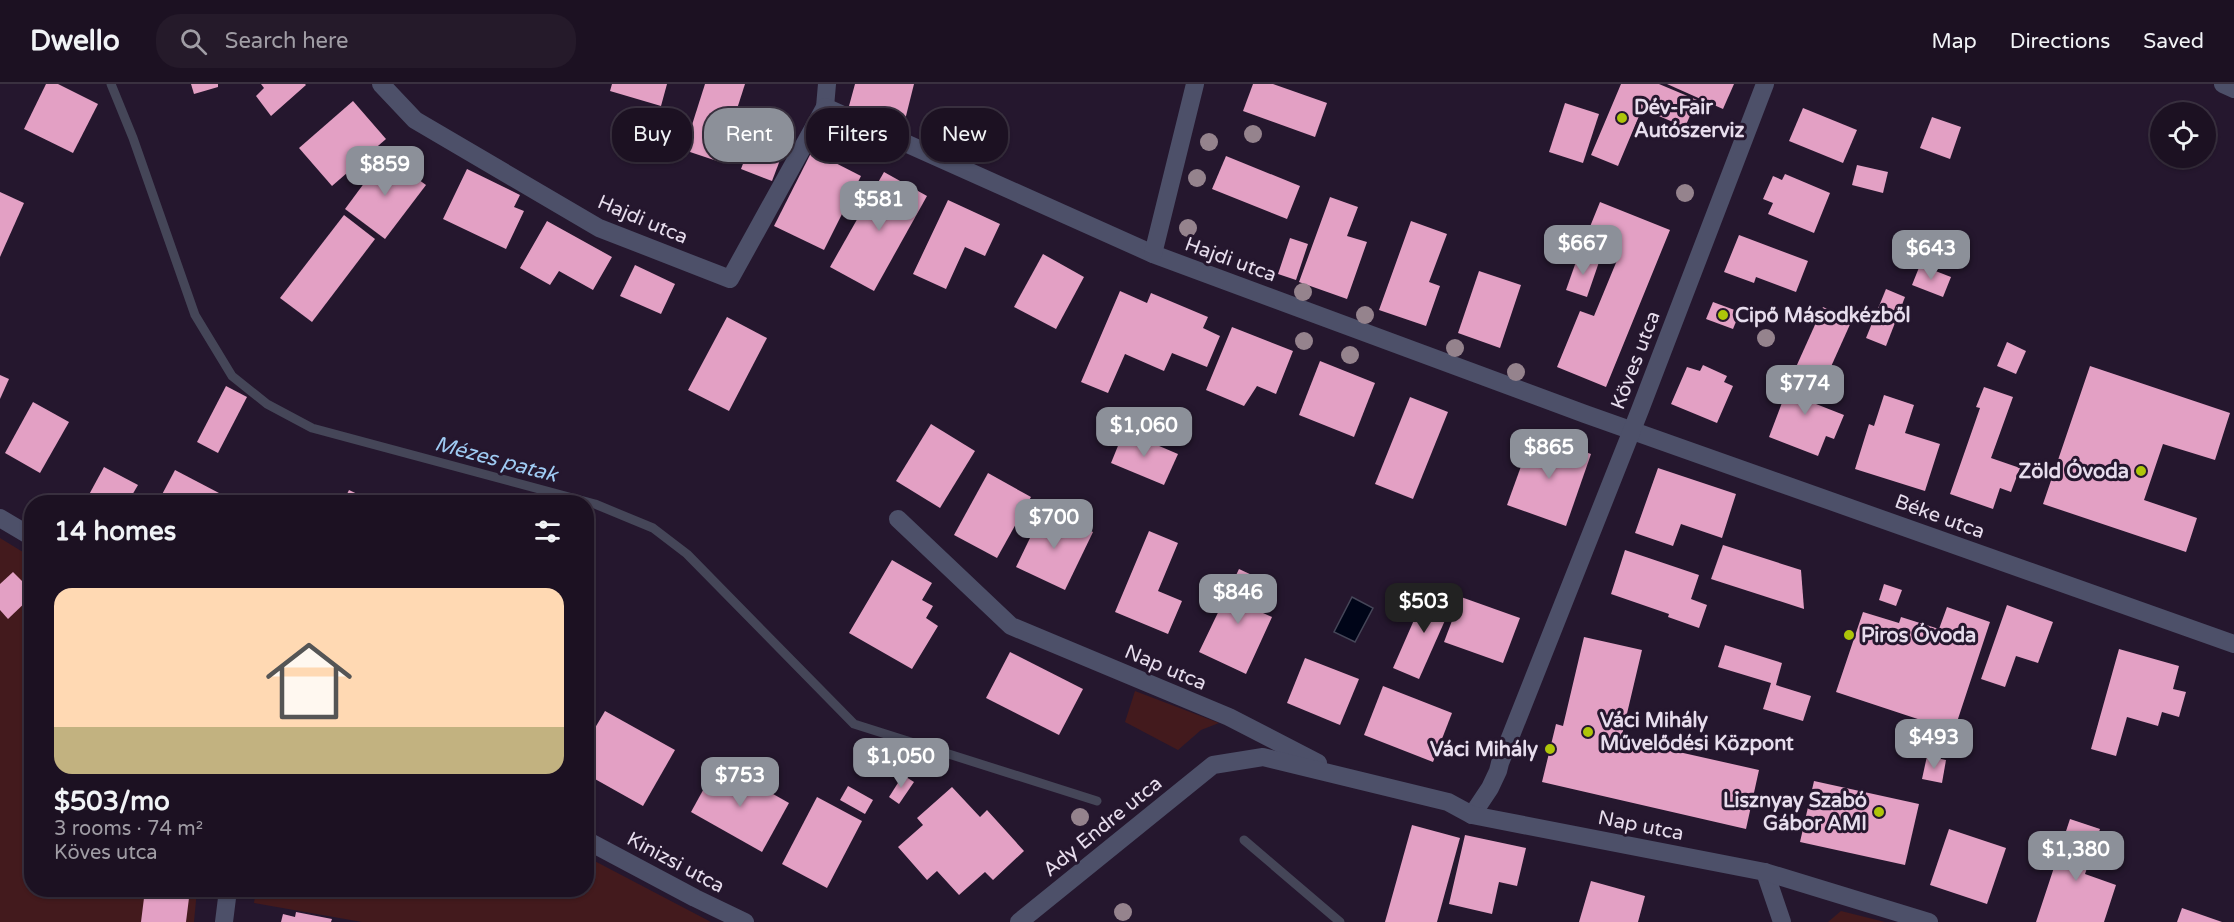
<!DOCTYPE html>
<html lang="en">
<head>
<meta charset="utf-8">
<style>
  :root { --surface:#1c1122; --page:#251a2a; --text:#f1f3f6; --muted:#a09da5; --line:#3a3140; --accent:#8c9099 }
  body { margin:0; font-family:"Varela Round",sans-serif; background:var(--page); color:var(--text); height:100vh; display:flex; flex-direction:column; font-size:22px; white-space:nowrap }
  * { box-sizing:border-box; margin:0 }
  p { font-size:20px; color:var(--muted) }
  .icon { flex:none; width:33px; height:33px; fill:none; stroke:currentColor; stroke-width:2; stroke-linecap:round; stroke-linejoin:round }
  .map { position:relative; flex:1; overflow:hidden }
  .side { position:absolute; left:24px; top:411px; width:570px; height:402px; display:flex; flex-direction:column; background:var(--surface); border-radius:24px; box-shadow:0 2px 4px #0004,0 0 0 2px var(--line) }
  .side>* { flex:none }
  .banner { position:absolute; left:612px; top:24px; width:570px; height:54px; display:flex; gap:12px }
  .tools { position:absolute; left:2150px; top:18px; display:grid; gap:12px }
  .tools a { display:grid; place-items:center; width:66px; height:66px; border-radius:50%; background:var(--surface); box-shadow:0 2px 4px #0004,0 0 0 2px var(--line); font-size:30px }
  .price { position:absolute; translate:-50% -51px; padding:0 14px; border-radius:12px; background:var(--accent); color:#fff; font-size:20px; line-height:39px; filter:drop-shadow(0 2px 3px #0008) }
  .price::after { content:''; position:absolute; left:50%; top:36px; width:18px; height:14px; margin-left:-9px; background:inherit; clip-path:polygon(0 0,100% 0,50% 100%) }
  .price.on { background:#222; color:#fff }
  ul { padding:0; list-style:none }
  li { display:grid; align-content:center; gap:12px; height:318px; padding:0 30px }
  li span { display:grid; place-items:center; height:186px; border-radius:18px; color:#555 }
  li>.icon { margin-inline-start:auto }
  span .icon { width:108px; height:108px; fill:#fffc; stroke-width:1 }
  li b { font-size:26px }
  h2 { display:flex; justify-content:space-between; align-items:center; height:72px; padding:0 30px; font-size:26px }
  .pill { padding:0 21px; border-radius:24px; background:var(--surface); box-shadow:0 2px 4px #0004,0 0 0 2px var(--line); font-size:21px; line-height:54px }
  .pill.on { background:var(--accent); color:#fff }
  header { display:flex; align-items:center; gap:36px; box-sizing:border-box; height:84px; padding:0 30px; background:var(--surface); border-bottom:2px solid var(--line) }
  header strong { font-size:28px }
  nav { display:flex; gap:33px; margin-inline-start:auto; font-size:21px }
  .search { width:420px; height:54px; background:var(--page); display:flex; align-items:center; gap:15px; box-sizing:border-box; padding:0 21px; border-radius:24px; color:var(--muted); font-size:22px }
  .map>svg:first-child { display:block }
  .green { fill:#431a1d }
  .water { fill:#000518; stroke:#454658; stroke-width:1.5 }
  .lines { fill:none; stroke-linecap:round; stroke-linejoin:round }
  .stream { stroke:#454658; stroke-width:9 }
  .building { fill:#e3a0c4 }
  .street { stroke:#4d5069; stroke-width:18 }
  .tree { fill:#95838d }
  .poi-dot { fill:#aec509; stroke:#25172e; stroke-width:2 }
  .labels { text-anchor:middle; stroke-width:6; stroke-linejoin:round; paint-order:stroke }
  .poi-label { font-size:20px; font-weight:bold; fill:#e7dded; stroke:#25172e; text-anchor:start }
  .street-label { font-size:20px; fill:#e7dded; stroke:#25172e }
  .water-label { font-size:21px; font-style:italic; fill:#9fcbf3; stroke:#25172e }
</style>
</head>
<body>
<header>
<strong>Dwello</strong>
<div class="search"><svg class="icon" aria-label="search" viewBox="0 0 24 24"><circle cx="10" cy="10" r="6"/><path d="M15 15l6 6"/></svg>Search here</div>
<nav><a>Map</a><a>Directions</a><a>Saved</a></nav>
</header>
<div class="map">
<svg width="2234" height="838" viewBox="0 0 2234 838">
  <rect width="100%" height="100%" fill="#25172e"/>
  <g class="green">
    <polygon points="0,454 31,473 32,806 197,806 194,838 0,838"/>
    <polygon points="1135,607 1219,639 1201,646 1178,666 1125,638"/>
    <polygon points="587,773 711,838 362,838 254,819 256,806 586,806"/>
    <polygon points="1841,827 1885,838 1828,838"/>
  </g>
  <polygon class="water" points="1352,513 1373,524 1355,558 1334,548"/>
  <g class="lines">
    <g class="stream">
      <polyline points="111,0 133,54 195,231 232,292 267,320 312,344 595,420 653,444 687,470 854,640 1097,717"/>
      <polyline points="1244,756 1340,838"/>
    </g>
  </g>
  <g class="building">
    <polygon points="46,0 58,0 98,20 73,69 24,45"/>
    <polygon points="191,0 218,0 218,3 194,10"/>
    <polygon points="261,0 305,0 306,1 271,32 256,12 264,4"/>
    <polygon points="612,0 667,0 661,22 610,7"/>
    <polygon points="705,0 745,0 720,78 684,66"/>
    <polygon points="855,0 914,0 905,36 849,22"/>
    <polygon points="1253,0 1273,0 1327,19 1315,53 1243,27"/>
    <polygon points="1621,0 1659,0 1697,16 1685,43 1642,25 1618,82 1591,71"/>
    <polygon points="1667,0 1734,0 1723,25"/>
    <polygon points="353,17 386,55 332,102 299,64"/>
    <polygon points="1565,19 1599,30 1583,79 1549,68"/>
    <polygon points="1803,24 1857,46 1843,79 1789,57"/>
    <polygon points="762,30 793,42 772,97 741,85"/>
    <polygon points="1932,33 1961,43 1950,75 1920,64"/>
    <polygon points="812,67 861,92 824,166 774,142"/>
    <polygon points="385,71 426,101 385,155 345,125"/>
    <polygon points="1226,72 1300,102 1287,135 1212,105"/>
    <polygon points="1857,81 1888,88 1883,109 1852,101"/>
    <polygon points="467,85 520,111 514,123 524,127 506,165 443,135"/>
    <polygon points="884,88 927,112 874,207 830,183"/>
    <polygon points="1785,90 1830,109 1814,149 1768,130 1773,119 1763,115 1773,92 1782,96"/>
    <polygon points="0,108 24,119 0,173"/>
    <polygon points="1330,113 1358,123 1347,152 1367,158 1347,215 1299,198"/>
    <polygon points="948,116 1000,140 985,172 965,163 946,205 913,190"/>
    <polygon points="1600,118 1670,146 1606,303 1557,283 1580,227 1594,232 1620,169 1585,155"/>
    <polygon points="344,131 375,155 312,238 280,214"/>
    <polygon points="547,137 612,173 593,206 559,187 550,201 520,184"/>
    <polygon points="1411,137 1447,150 1429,198 1440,202 1426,242 1379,226"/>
    <polygon points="1739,151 1808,177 1796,208 1756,193 1754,199 1724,188"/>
    <polygon points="1290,154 1308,160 1296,196 1278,190"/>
    <polygon points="1043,170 1084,193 1056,245 1014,223"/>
    <polygon points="1578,172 1599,178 1587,213 1566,206"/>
    <polygon points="635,181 675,200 661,230 620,212"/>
    <polygon points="1920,181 1951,193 1943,213 1912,201"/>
    <polygon points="1479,187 1521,201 1500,264 1458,249"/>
    <polygon points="1886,205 1905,213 1886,262 1866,254"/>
    <polygon points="1120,207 1147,219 1151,209 1208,233 1203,244 1220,252 1207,283 1172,269 1164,287 1125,270 1108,309 1081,298"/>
    <polygon points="1713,218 1740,228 1733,245 1706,235"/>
    <polygon points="1823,223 1852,236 1825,296 1796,283"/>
    <polygon points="727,233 767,254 729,327 688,306"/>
    <polygon points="1232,243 1293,267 1276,310 1257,302 1244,322 1206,306"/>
    <polygon points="2007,258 2026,267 2016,290 1997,282"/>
    <polygon points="1320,277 1375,299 1354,353 1299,331"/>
    <polygon points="1703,281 1727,292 1724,298 1733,302 1717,339 1671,320 1687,283 1700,287"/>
    <polygon points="2090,282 2230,329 2215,376 2163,360 2144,416 2197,434 2186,468 2043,420"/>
    <polygon points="1794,287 1824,298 1816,320 1844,331 1834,355 1826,352 1818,372 1769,353"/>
    <polygon points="0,291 9,295 0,315"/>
    <polygon points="226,302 247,313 218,369 197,358"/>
    <polygon points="1984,303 2013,313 1991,374 2020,384 2011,408 2000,404 1993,425 1950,410 1980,324 1976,323"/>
    <polygon points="1884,311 1914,321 1905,349 1940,360 1925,407 1855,385 1869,340 1874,342"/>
    <polygon points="1410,313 1448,328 1413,415 1375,400"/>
    <polygon points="33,318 69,338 40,389 5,369"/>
    <polygon points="931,340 975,367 940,424 896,397"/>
    <polygon points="1124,347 1178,370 1164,401 1111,379"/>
    <polygon points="1533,349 1591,370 1566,442 1507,421"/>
    <polygon points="104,383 138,401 128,418 85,418"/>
    <polygon points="1658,384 1736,410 1722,454 1681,440 1673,462 1635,449"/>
    <polygon points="175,386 219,409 214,418 158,418"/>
    <polygon points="988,389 1031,413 997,474 954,451"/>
    <polygon points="349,406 374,418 343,418"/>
    <polygon points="1044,425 1093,448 1065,506 1016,483"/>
    <polygon points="1149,447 1178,459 1158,507 1182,517 1168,550 1115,528"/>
    <polygon points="1723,461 1801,486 1804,525 1711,495"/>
    <polygon points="1625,466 1699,491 1691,515 1707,521 1699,544 1668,533 1669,530 1611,510"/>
    <polygon points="892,476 932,499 922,516 933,522 926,534 938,542 912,585 849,549"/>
    <polygon points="1239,485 1267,498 1254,525 1272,533 1246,590 1199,568"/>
    <polygon points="13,488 32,507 32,512 8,535 0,526 0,500"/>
    <polygon points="1884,500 1902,506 1896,522 1879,516"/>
    <polygon points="1428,504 1454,516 1419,595 1393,584"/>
    <polygon points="1461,513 1520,534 1503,579 1444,558"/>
    <polygon points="2007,521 2053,538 2038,579 2016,572 2005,603 1981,595"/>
    <polygon points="1947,523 1990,538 1954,647 1836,608 1863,528 1899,539 1901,533 1939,545"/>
    <polygon points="1584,553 1642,566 1621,655 1759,686 1746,745 1542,698 1556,640 1563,642"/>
    <polygon points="1725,561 1782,579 1776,601 1811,612 1803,637 1763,625 1771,599 1718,583"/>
    <polygon points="2119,565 2179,582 2173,605 2186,608 2179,633 2162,628 2158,642 2127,633 2116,672 2091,665"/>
    <polygon points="1010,568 1083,605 1059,651 986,614"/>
    <polygon points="1305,574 1359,595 1340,641 1287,619"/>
    <polygon points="1383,602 1452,629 1433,678 1364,651"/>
    <polygon points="605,627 675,666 643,722 586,690 586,659"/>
    <polygon points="1927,672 1946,676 1942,699 1922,695"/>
    <polygon points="718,679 789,719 762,768 691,728"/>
    <polygon points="903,691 914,698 899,720 889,713"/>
    <polygon points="1814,697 1919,720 1905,781 1800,758"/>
    <polygon points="848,702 873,716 865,730 840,716"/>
    <polygon points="952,703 980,733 987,726 1024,767 993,796 985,788 959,811 937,787 927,796 898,763 923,741 917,734"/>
    <polygon points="817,713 862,737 827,804 782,780"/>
    <polygon points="2070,735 2100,745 2085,790 2116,801 2104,838 2036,838"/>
    <polygon points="1412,741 1460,754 1437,838 1385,838"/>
    <polygon points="1949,745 2006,764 1987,820 1930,801"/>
    <polygon points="1465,751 1526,764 1517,802 1499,798 1492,830 1449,820"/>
    <polygon points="1591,797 1645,812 1638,838 1579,838"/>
    <polygon points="145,806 190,806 186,838 141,838"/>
    <polygon points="2182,824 2222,838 2177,838"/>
    <polygon points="296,828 332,835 331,838 281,838 283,830 295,833"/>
  </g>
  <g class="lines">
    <g class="street">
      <polyline points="381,0 415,36 599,144 730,195 825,23 827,0"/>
      <polyline points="2223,0 2234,5"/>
      <polyline points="825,23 1153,170 1585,330 2234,560"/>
      <polyline points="1153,170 1195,0"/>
      <polyline points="0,434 32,453"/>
      <polyline points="898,435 1011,542 1229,633 1318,679"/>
      <polyline points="1472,731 1490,704 1498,687 1500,679 1640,326 1765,0"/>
      <polyline points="586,756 695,814 745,838"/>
      <polyline points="1765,788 1782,838"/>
      <polyline points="224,838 228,806"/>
      <polyline points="1019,838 1213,681 1263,673 1448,718 1472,731 1765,788 1929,838"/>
    </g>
  </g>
  <g class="tree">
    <circle cx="1253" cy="50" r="9"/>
    <circle cx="1209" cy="58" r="9"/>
    <circle cx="1197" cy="94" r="9"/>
    <circle cx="1685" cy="109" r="9"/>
    <circle cx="1188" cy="144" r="9"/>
    <circle cx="1303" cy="208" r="9"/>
    <circle cx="1365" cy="231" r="9"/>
    <circle cx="1766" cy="254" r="9"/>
    <circle cx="1304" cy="257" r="9"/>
    <circle cx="1455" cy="264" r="9"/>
    <circle cx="1350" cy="271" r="9"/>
    <circle cx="1516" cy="288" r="9"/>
    <circle cx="1080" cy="733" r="9"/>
    <circle cx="1123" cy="828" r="9"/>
  </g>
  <g class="poi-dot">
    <circle cx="1622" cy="34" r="6"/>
    <circle cx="1723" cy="231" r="6"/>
    <circle cx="2141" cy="387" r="6"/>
    <circle cx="1849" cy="551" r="6"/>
    <circle cx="1588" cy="648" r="6"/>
    <circle cx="1550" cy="665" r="6"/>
    <circle cx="1879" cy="728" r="6"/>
  </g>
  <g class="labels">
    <g class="poi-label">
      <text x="1634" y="30">Dév-Fair<tspan x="1634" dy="23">Autószerviz</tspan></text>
      <text x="1735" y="238">Cipő Másodkézből</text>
      <text x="2129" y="394" text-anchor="end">Zöld Óvoda</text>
      <text x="1861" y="558">Piros Óvoda</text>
      <text x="1600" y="643">Váci Mihály<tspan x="1600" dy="23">Művelődési Központ</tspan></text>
      <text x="1538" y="672" text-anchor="end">Váci Mihály</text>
      <text x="1867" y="723" text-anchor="end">Lisznyay Szabó<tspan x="1867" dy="23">Gábor AMI</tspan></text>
    </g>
    <g class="street-label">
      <text transform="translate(643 135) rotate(23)" y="7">Hajdi utca</text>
      <text transform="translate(1231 175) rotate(20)" y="7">Hajdi utca</text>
      <text transform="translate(1635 276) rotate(-69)" y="7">Köves utca</text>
      <text transform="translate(1940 432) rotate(20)" y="7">Béke utca</text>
      <text transform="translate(1166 583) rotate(23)" y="7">Nap utca</text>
      <text transform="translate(1641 741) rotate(11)" y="7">Nap utca</text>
      <text transform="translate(1102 742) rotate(-39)" y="7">Ady Endre utca</text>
      <text transform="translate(676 778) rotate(28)" y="7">Kinizsi utca</text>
    </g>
    <g class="water-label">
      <text transform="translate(496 375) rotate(15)" y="7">Mézes patak</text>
    </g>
  </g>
</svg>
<div class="tools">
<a><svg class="icon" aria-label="locate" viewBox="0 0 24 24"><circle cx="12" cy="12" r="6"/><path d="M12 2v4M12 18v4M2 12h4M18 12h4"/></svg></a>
</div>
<b class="price" style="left:385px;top:113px">$859</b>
<b class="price" style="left:879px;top:148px">$581</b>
<b class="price" style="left:1583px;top:192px">$667</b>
<b class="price" style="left:1931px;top:197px">$643</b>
<b class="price" style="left:1805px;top:332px">$774</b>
<b class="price" style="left:1144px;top:374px">$1,060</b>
<b class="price" style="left:1549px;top:396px">$865</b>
<b class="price" style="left:1054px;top:466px">$700</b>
<b class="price" style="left:1238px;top:541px">$846</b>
<b class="price on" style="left:1424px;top:550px">$503</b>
<b class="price" style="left:1934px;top:686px">$493</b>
<b class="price" style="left:901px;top:705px">$1,050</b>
<b class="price" style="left:740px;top:724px">$753</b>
<b class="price" style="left:2076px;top:798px">$1,380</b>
<div class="banner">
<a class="pill">Buy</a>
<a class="pill on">Rent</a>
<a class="pill">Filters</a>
<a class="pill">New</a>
</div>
<section class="side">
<h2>14 homes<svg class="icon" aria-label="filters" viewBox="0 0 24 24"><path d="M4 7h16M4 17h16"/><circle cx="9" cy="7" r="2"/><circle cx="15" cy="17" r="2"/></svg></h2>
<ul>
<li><span style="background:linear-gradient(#ffd9b3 75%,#c2b280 0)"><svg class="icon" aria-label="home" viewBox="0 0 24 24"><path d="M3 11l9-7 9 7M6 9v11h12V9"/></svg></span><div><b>$503/mo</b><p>3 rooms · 74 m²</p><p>Köves utca</p></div></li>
</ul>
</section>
</div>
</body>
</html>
